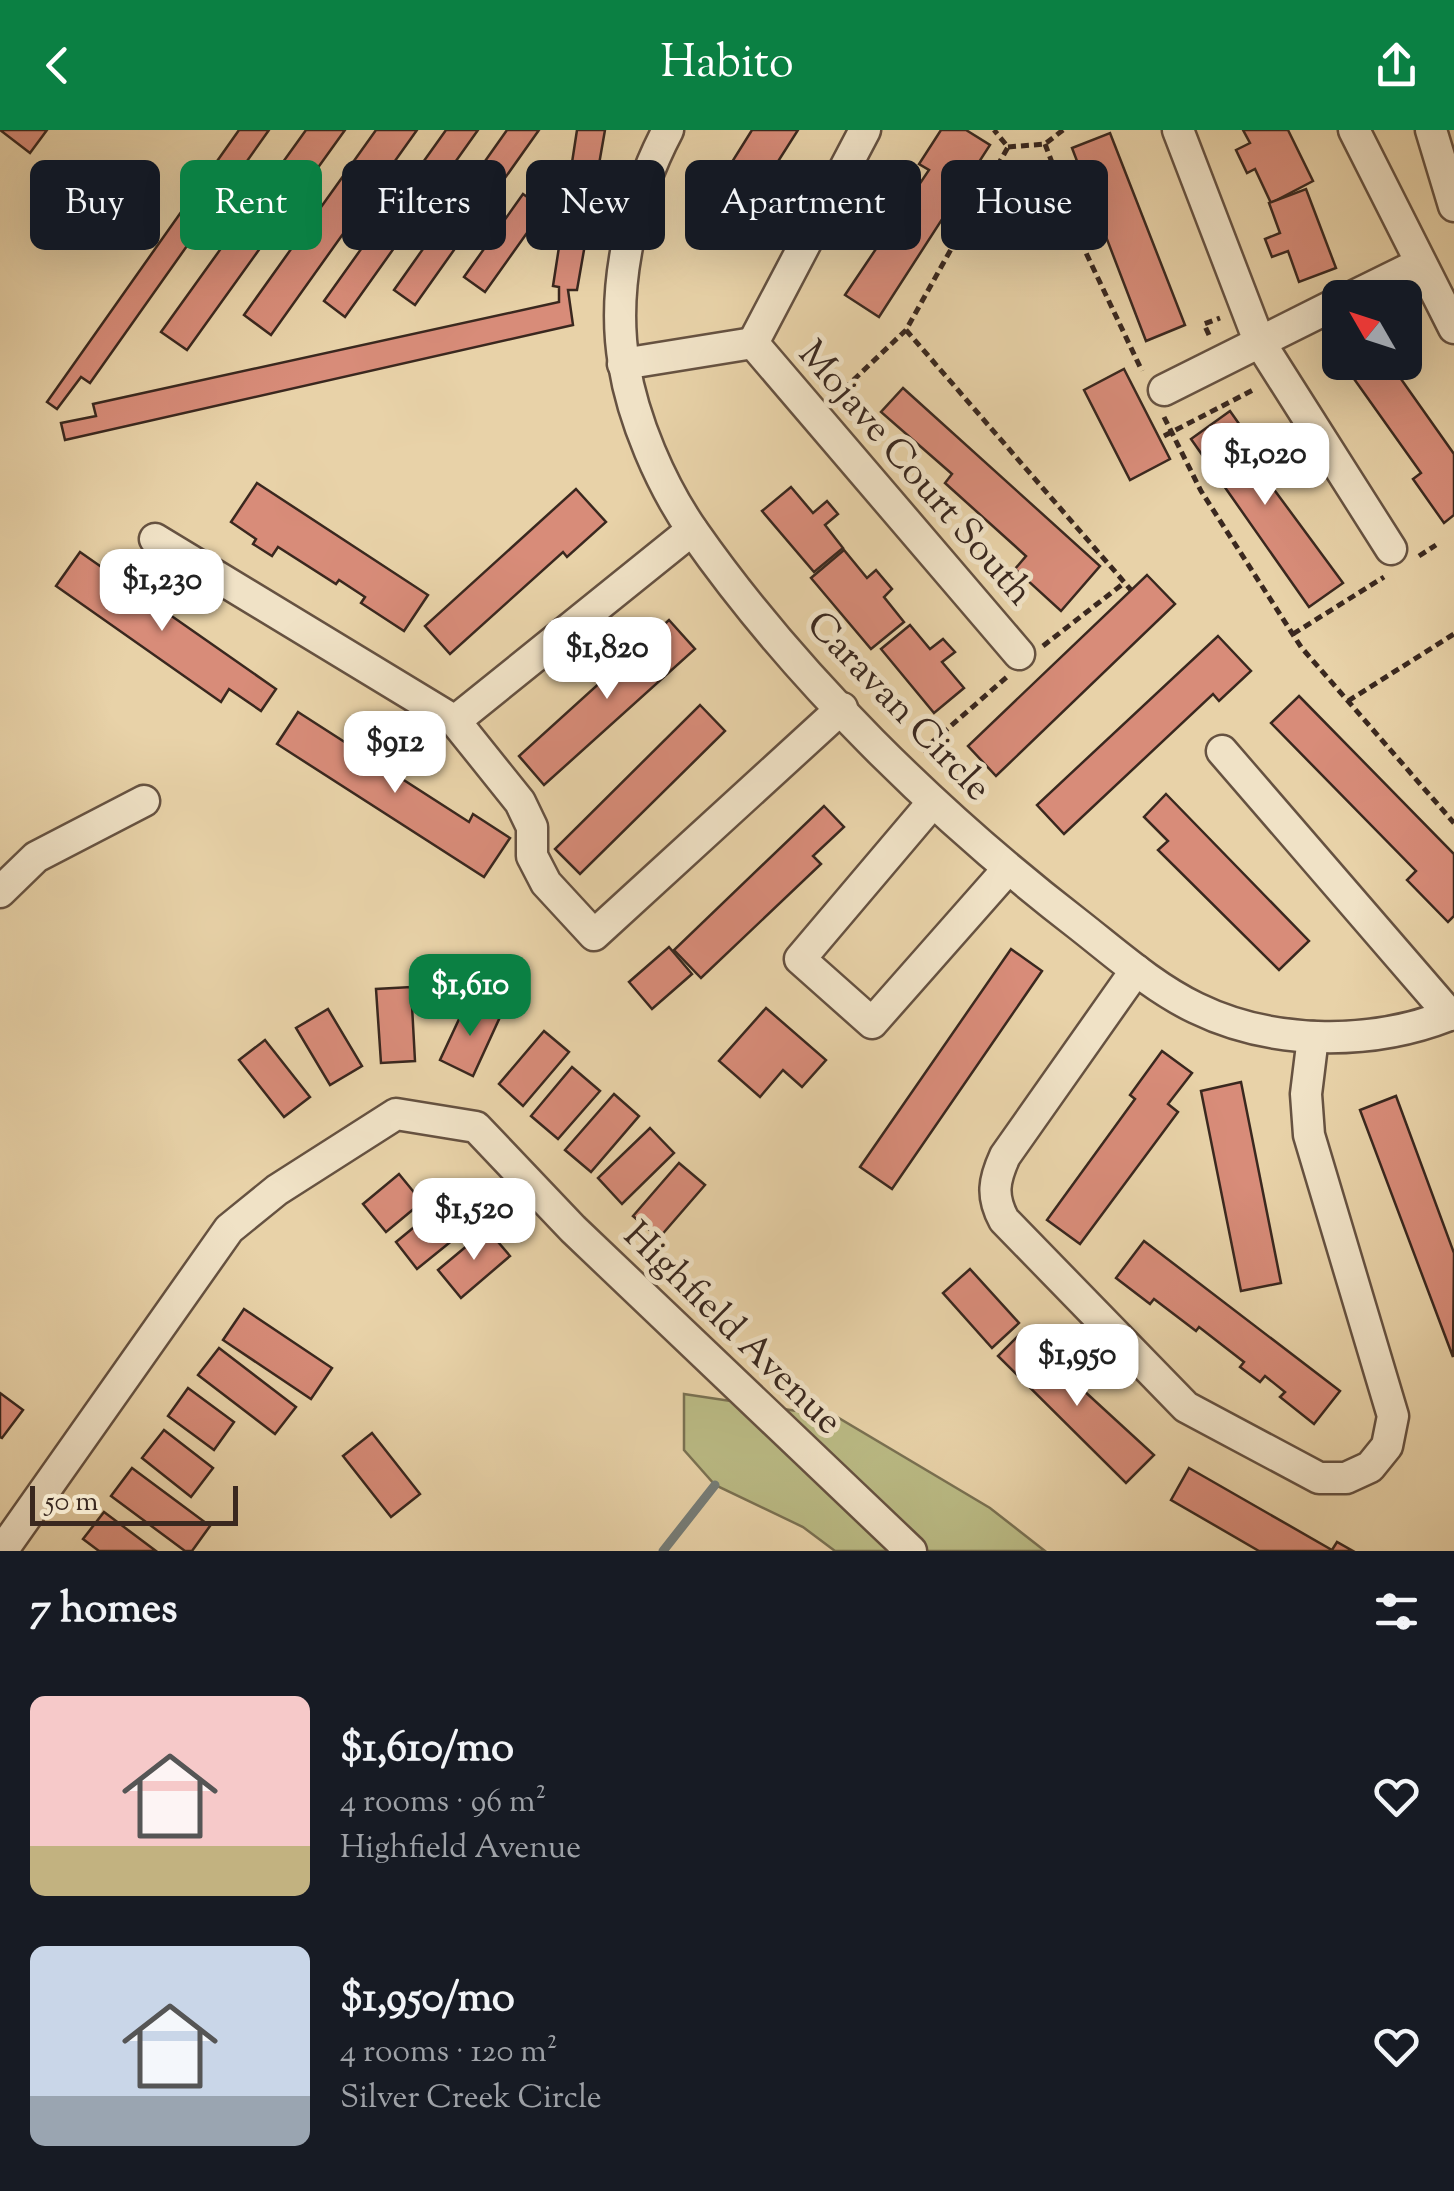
<!DOCTYPE html>
<html lang="en">
<head>
<meta charset="utf-8">
<style>
  :root { --surface:#171b24; --page:#242831; --text:#f1f3f6; --muted:#9ea1a6; --accent:#0b8043 }
  body { margin:0; font-family:"Sorts Mill Goudy",serif; background:var(--page); color:var(--text); height:100vh; display:flex; flex-direction:column; font-size:38px; white-space:nowrap }
  * { box-sizing:border-box; margin:0 }
  p { font-size:32px; color:var(--muted) }
  .icon { flex:none; width:55px; height:55px; fill:none; stroke:currentColor; stroke-width:2; stroke-linecap:round; stroke-linejoin:round }
  .map { position:relative; height:1421px; overflow:hidden }
  .side { display:flex; flex-direction:column; background:var(--surface); flex:1 }
  .side>* { flex:none }
  .hud { position:absolute; left:30px; top:30px; width:1395px; height:90px; display:flex; gap:20px }
  .needle { width:65px; rotate:309deg }
  .controls { position:absolute; left:1322px; top:150px; display:grid; gap:20px }
  .controls a { display:grid; place-items:center; width:100px; height:100px; border-radius:15px; background:var(--surface); box-shadow:0 10px 40px #0002; font-size:50px }
  .scale { position:absolute; left:30px; bottom:25px; width:208px; box-sizing:border-box; padding-left:10px; border:5px solid #3a281f; border-top:0; font-size:28px; line-height:35px; white-space:nowrap; color:#3a281f; -webkit-text-stroke:8px #f0e2c6; paint-order:stroke }
  .price { position:absolute; translate:-50% -85px; padding:0 22px; border-radius:20px; background:#fff; color:#222; font-size:32px; line-height:65px; filter:drop-shadow(0 2px 5px #0008) }
  .price::after { content:''; position:absolute; left:50%; top:60px; width:30px; height:22px; margin-left:-15px; background:inherit; clip-path:polygon(0 0,100% 0,50% 100%) }
  .price.selected { background:var(--accent); color:#fff }
  ul { padding:0; list-style:none }
  li { display:flex; align-items:center; gap:30px; height:250px; padding:0 30px }
  li span { display:grid; place-items:center; flex:none; width:280px; height:200px; border-radius:15px; color:#555 }
  li>.icon { margin-inline-start:auto }
  span .icon { width:120px; height:120px; fill:#fffc; stroke-width:1 }
  li b { font-size:42px }
  h2 { display:flex; justify-content:space-between; align-items:center; height:120px; padding:0 30px; font-size:42px }
  .chip { padding:0 35px; border-radius:15px; background:var(--surface); box-shadow:0 10px 40px #0002; font-size:35px; line-height:90px }
  .chip.selected { background:var(--accent); color:#fff }
  header { display:flex; justify-content:space-between; align-items:center; height:130px; padding:0 30px; background:var(--accent); color:#fff; font-size:45px; font-weight:600 }
  .map>svg:first-child { display:block }
  .green { fill:#baba84; stroke:#7a7152; stroke-width:2.5 }
  .lines { fill:none; stroke-linecap:round; stroke-linejoin:round }
  .stream { stroke:#757d78; stroke-width:9 }
  .building { fill:#d88c79; stroke:#3a281f; stroke-width:2.5 }
  .street-casing { stroke:#665241; stroke-width:35 }
  .path { stroke:#3a281f; stroke-width:5; stroke-dasharray:8 5; stroke-linecap:butt }
  .street { stroke:#f0e2c6; stroke-width:30 }
  .labels { text-anchor:middle; stroke-width:10; stroke-linejoin:round; paint-order:stroke }
  .street-label { font-size:38px; fill:#3a281f; stroke:#f0e2c6 }
</style>
</head>
<body>
<header><svg class="icon" aria-label="back" viewBox="0 0 24 24"><path d="M15 5l-7 7 7 7"/></svg>Habito<svg class="icon" aria-label="share" viewBox="0 0 24 24"><path d="M12 15V3M7 8l5-5 5 5M5 13v7h14v-7"/></svg></header>
<div class="map">
<svg width="1454" height="1421" viewBox="0 0 1454 1421">
  <rect width="100%" height="100%" fill="#e8d2a8"/>
  <filter id="stains"><feTurbulence type="fractalNoise" baseFrequency=".002" numOctaves="4"/><feColorMatrix values="0 0 0 0 .2 0 0 0 0 .09 0 0 0 0 .02 0 0 0 .5 -.17"/></filter>
  <radialGradient id="worn" r=".72"><stop offset=".6" stop-color="#630" stop-opacity="0"/><stop offset="1" stop-color="#630" stop-opacity=".3"/></radialGradient>
  <polygon class="green" points="684,1264 837,1287 990,1378 1045,1421 835,1421 803,1397 715,1355 684,1320"/>
  <g class="lines">
    <polyline class="stream" points="663,1421 715,1355"/>
  </g>
  <g class="building">
    <polygon points="0,0 47,0 30,23"/>
    <polygon points="239,0 269,0 90,253 81,247 57,279 47,272"/>
    <polygon points="306,0 345,0 187,220 161,202"/>
    <polygon points="376,0 417,0 271,205 244,185"/>
    <polygon points="446,0 478,0 345,187 324,171"/>
    <polygon points="507,0 539,0 415,175 394,160"/>
    <polygon points="577,0 605,0 577,160 568,160 573,195 65,310 61,293 96,286 93,274 559,172 559,157 553,156"/>
    <polygon points="752,0 798,0 756,66 765,72 742,109 700,83"/>
    <polygon points="941,0 966,0 990,15 879,187 845,165 929,40 919,34"/>
    <polygon points="1243,0 1288,0 1313,51 1271,73 1255,39 1247,43 1236,20 1250,13"/>
    <polygon points="1110,3 1185,195 1146,211 1072,18"/>
    <polygon points="1306,59 1336,138 1299,152 1288,121 1272,127 1265,109 1280,103 1269,73"/>
    <polygon points="523,64 544,79 485,162 464,147"/>
    <polygon points="1342,232 1389,232 1454,324 1454,385 1444,393 1413,349 1421,343"/>
    <polygon points="1124,239 1170,329 1130,350 1084,260"/>
    <polygon points="903,258 1100,436 1061,481 1015,439 1026,426 945,353 952,344 881,282"/>
    <polygon points="1230,281 1261,325 1253,331 1343,453 1309,477 1191,309"/>
    <polygon points="257,353 428,465 404,501 361,473 365,467 339,450 336,454 278,417 272,426 253,414 256,409 231,392"/>
    <polygon points="791,357 813,383 827,371 838,384 825,395 843,418 814,442 762,381"/>
    <polygon points="576,359 606,392 567,427 563,422 450,524 425,496"/>
    <polygon points="844,420 867,448 876,440 892,459 884,467 904,492 871,519 811,448"/>
    <polygon points="80,422 276,559 261,581 229,559 221,572 56,456"/>
    <polygon points="1147,445 1175,474 996,646 968,616"/>
    <polygon points="669,490 695,519 544,655 519,626"/>
    <polygon points="910,495 930,519 943,509 955,522 942,532 964,558 934,583 881,519"/>
    <polygon points="1218,506 1251,541 1219,571 1213,564 1064,704 1037,675"/>
    <polygon points="1299,566 1454,724 1454,786 1448,792 1407,750 1416,741 1271,593"/>
    <polygon points="700,575 725,601 580,744 555,719"/>
    <polygon points="298,582 469,692 473,684 510,708 484,747 277,614"/>
    <polygon points="1166,664 1309,811 1279,840 1158,720 1168,711 1144,687"/>
    <polygon points="824,676 844,697 813,726 821,734 701,848 674,820"/>
    <polygon points="669,817 692,844 652,879 629,852"/>
    <polygon points="1011,819 1042,841 892,1059 860,1037"/>
    <polygon points="411,857 415,931 381,933 376,859"/>
    <polygon points="467,872 500,887 473,946 440,930"/>
    <polygon points="766,878 826,930 802,957 783,940 760,967 719,931"/>
    <polygon points="328,879 362,936 330,955 296,898"/>
    <polygon points="544,901 569,922 523,976 499,954"/>
    <polygon points="265,910 310,967 284,987 239,930"/>
    <polygon points="1162,921 1192,943 1168,974 1178,982 1080,1114 1047,1090 1135,969 1130,965"/>
    <polygon points="572,937 600,961 558,1009 531,986"/>
    <polygon points="1241,952 1281,1153 1241,1161 1201,961"/>
    <polygon points="614,964 639,986 591,1042 565,1020"/>
    <polygon points="1396,966 1454,1123 1453,1227 1360,980"/>
    <polygon points="650,998 674,1023 622,1074 598,1048"/>
    <polygon points="679,1033 705,1055 659,1108 633,1086"/>
    <polygon points="399,1044 422,1072 386,1102 363,1074"/>
    <polygon points="453,1065 475,1092 417,1139 396,1112"/>
    <polygon points="487,1099 510,1126 461,1168 438,1140"/>
    <polygon points="1144,1111 1340,1261 1314,1294 1280,1267 1285,1262 1265,1246 1260,1252 1240,1237 1244,1232 1199,1197 1196,1201 1154,1169 1150,1174 1116,1148"/>
    <polygon points="970,1139 1019,1193 992,1218 943,1163"/>
    <polygon points="244,1179 332,1238 311,1269 223,1210"/>
    <polygon points="1021,1203 1154,1325 1126,1353 998,1226"/>
    <polygon points="219,1218 296,1277 275,1304 198,1245"/>
    <polygon points="188,1258 234,1292 214,1320 168,1286"/>
    <polygon points="0,1263 23,1280 2,1308 0,1307"/>
    <polygon points="164,1300 213,1338 191,1367 142,1328"/>
    <polygon points="372,1303 420,1364 391,1387 343,1326"/>
    <polygon points="132,1338 210,1396 192,1421 185,1421 111,1366"/>
    <polygon points="1189,1338 1332,1420 1337,1412 1353,1421 1259,1421 1171,1370"/>
    <polygon points="104,1382 156,1421 99,1421 83,1409"/>
  </g>
  <g class="lines">
    <defs>
      <g id="street">
        <path d="M668 0C632 68 611 157 624 234 633 290 661 355 693 401 795 547 939 687 1079 795 1116 824 1154 858 1196 878 1274 916 1375 916 1454 883"/>
        <polyline points="1178,0 1259,211 1391,419"/>
        <polyline points="1354,0 1454,198"/>
        <polyline points="1431,0 1454,76"/>
        <polyline points="1350,168 1419,134"/>
        <polyline points="753,213 1019,524"/>
        <polyline points="753,213 865,0"/>
        <polyline points="623,234 753,213"/>
        <polyline points="1164,260 1340,172"/>
        <polyline points="155,409 455,591 692,400"/>
        <polyline points="455,591 520,672 532,697 532,726 546,753 594,805 842,578"/>
        <polyline points="1222,621 1450,885"/>
        <polyline points="933,672 800,829 872,893 1007,740"/>
        <polyline points="0,762 36,727 144,671"/>
        <path d="M1136 840 1005 1026C994 1050 991 1066 1004 1090L1186 1277 1319 1348H1346L1370 1337 1387 1316 1393 1286 1309 1005 1306 964 1313 907"/>
        <polyline points="2,1421 229,1099 277,1060 396,984 476,997 573,1099 911,1421"/>
      </g>
    </defs>
    <use href="#street" class="street-casing"/>
    <g class="path">
      <polyline points="1045,14 1087,125 1142,241"/>
      <polyline points="1008,17 1045,14 1063,0"/>
      <polyline points="906,200 1131,460"/>
      <polyline points="1209,205 1204,194 1220,188"/>
      <polyline points="844,259 906,200 1008,17 994,0"/>
      <polyline points="1164,287 1201,361 1301,517 1454,693"/>
      <polyline points="1164,306 1255,259"/>
      <polyline points="1419,426 1436,415"/>
      <polyline points="1293,504 1384,447"/>
      <polyline points="1043,516 1124,453"/>
      <polyline points="1348,571 1454,504"/>
      <polyline points="922,621 1008,546"/>
    </g>
    <use href="#street" class="street"/>
  </g>
  <g class="labels">
    <g class="street-label">
      <text transform="translate(917 342) rotate(49)" y="13">Mojave Court South</text>
      <text transform="translate(900 575) rotate(46)" y="13">Caravan Circle</text>
      <text transform="translate(734 1197) rotate(44)" y="13">Highfield Avenue</text>
    </g>
  </g>
  <rect width="100%" height="100%" filter="url(#stains)"/>
  <rect width="100%" height="100%" fill="url(#worn)"/>
</svg>
<div class="controls">
<a><svg class="needle" viewBox="-14 -14 28 28"><path d="M0-13l5 13h-10z" fill="#e53935"/><path d="M0 13l5-13h-10z" fill="#9ea1a6"/></svg></a>
</div>
<div class="scale">50 m</div>
<b class="price" style="left:1265px;top:378px">$1,020</b>
<b class="price" style="left:162px;top:504px">$1,230</b>
<b class="price" style="left:607px;top:572px">$1,820</b>
<b class="price" style="left:395px;top:666px">$912</b>
<b class="price selected" style="left:470px;top:909px">$1,610</b>
<b class="price" style="left:474px;top:1133px">$1,520</b>
<b class="price" style="left:1077px;top:1279px">$1,950</b>
<div class="hud">
<a class="chip">Buy</a>
<a class="chip selected">Rent</a>
<a class="chip">Filters</a>
<a class="chip">New</a>
<a class="chip">Apartment</a>
<a class="chip">House</a>
</div>
</div>
<section class="side">
<h2>7 homes<svg class="icon" aria-label="filters" viewBox="0 0 24 24"><path d="M4 7h16M4 17h16"/><circle cx="9" cy="7" r="2"/><circle cx="15" cy="17" r="2"/></svg></h2>
<ul>
<li><span style="background:linear-gradient(#f6c9c9 75%,#c2b280 0)"><svg class="icon" aria-label="home" viewBox="0 0 24 24"><path d="M3 11l9-7 9 7M6 9v11h12V9"/></svg></span><div><b>$1,610/mo</b><p>4 rooms · 96 m²</p><p>Highfield Avenue</p></div><svg class="icon" aria-label="heart" viewBox="0 0 24 24"><path d="M12 20l-8-8c-3-5 5-10 8-4 3-6 11-1 8 4z"/></svg></li>
<li><span style="background:linear-gradient(#c9d6e8 75%,#9aa5b1 0)"><svg class="icon" aria-label="home" viewBox="0 0 24 24"><path d="M3 11l9-7 9 7M6 9v11h12V9"/></svg></span><div><b>$1,950/mo</b><p>4 rooms · 120 m²</p><p>Silver Creek Circle</p></div><svg class="icon" aria-label="heart" viewBox="0 0 24 24"><path d="M12 20l-8-8c-3-5 5-10 8-4 3-6 11-1 8 4z"/></svg></li>
</ul>
</section>
</body>
</html>
